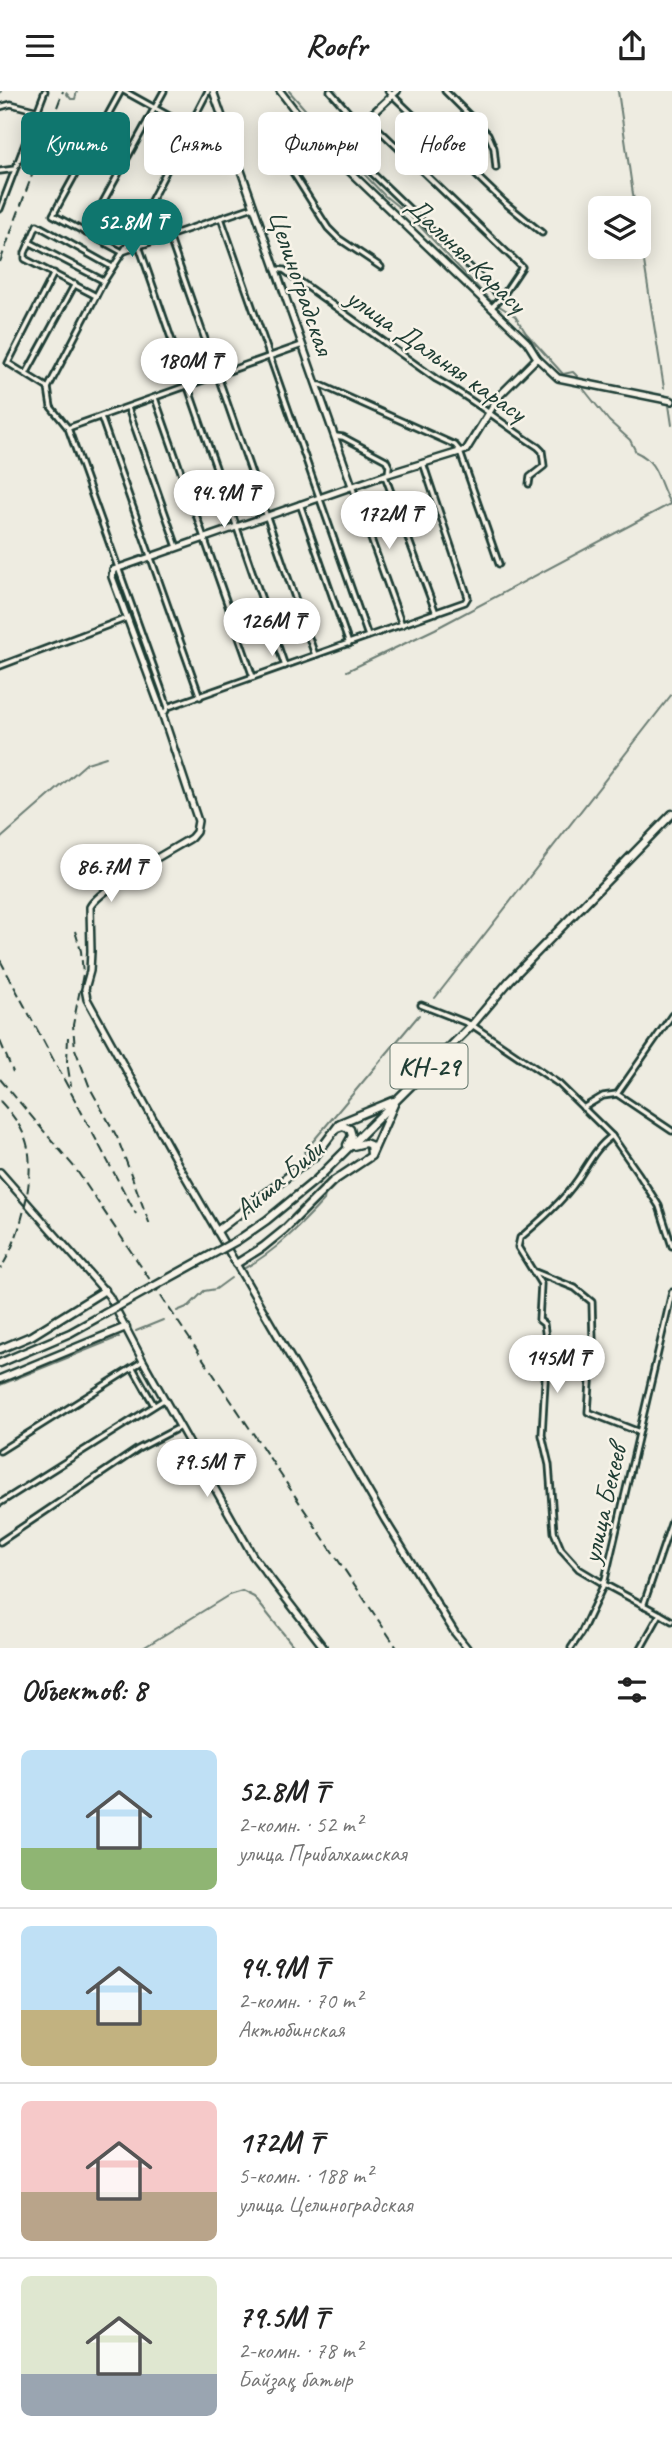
<!DOCTYPE html>
<html lang="ru">
<head>
<meta charset="utf-8">
<style>
  :root { --surface:#fff; --page:#f6f6f6; --text:#222; --muted:#767676; --line:#e0e0e0; --accent:#0f766e }
  body { margin:0; font-family:Caveat,sans-serif; background:var(--page); color:var(--text); height:100vh; display:flex; flex-direction:column; font-size:26px; white-space:nowrap }
  * { box-sizing:border-box; margin:0 }
  p { font-size:23px; color:var(--muted) }
  .icon { flex:none; width:38px; height:38px; fill:none; stroke:currentColor; stroke-width:2; stroke-linecap:round; stroke-linejoin:round }
  .map { position:relative; height:1557px; overflow:hidden }
  .side { display:flex; flex-direction:column; background:var(--surface); flex:1 }
  .side>* { flex:none }
  .guide { position:absolute; left:21px; top:21px; width:630px; height:63px; display:flex; gap:14px }
  .fabs { position:absolute; left:588px; top:105px; display:grid; gap:14px }
  .fabs a { display:grid; place-items:center; width:63px; height:63px; border-radius:10px; background:var(--surface); box-shadow:0 4px 18px #0003; font-size:35px }
  .price { position:absolute; translate:-50% -60px; padding:0 16px; border-radius:24px; background:#fff; color:#222; font-size:23px; line-height:46px; filter:drop-shadow(0 2px 4px #0008) }
  .price::after { content:''; position:absolute; left:50%; top:42px; width:21px; height:16px; margin-left:-10px; background:inherit; clip-path:polygon(0 0,100% 0,50% 100%) }
  .price.on { background:var(--accent); color:#fff }
  ul { padding:0; list-style:none }
  li { display:flex; align-items:center; gap:21px; height:175px; padding:0 21px }
  li+li { border-top:2px solid var(--line) }
  li span { display:grid; place-items:center; flex:none; width:196px; height:140px; border-radius:10px; color:#555 }
  li>.icon { margin-inline-start:auto }
  span .icon { width:84px; height:84px; fill:#fffc; stroke-width:1 }
  li b { font-size:30px }
  h2 { display:flex; justify-content:space-between; align-items:center; height:84px; padding:0 21px; font-size:30px }
  .chip { padding:0 24px; border-radius:10px; background:var(--surface); box-shadow:0 4px 18px #0003; font-size:24px; line-height:63px }
  .chip.on { background:var(--accent); color:#fff }
  header { display:flex; justify-content:space-between; align-items:center; height:91px; padding:0 21px; background:var(--surface); font-size:32px; font-weight:600 }
  .map>svg:first-child { display:block }
  .lines { fill:none; stroke-linecap:round; stroke-linejoin:round }
  .stream { stroke:#6c7e74; stroke-width:2 }
  .street-casing { stroke:#1f3d34; stroke-width:9 }
  .secondary-casing { stroke:#1f3d34; stroke-width:10 }
  .primary-casing { stroke:#1f3d34; stroke-width:11 }
  .street { stroke:#f7f3e8; stroke-width:3.5 }
  .secondary { stroke:#f7f3e8; stroke-width:5 }
  .primary { stroke:#f7f3e8; stroke-width:6 }
  .rail { stroke:#1f3d34; stroke-width:2; stroke-dasharray:10 5; stroke-linecap:butt }
  .primary-bridge-casing { stroke:#1f3d34; stroke-width:11; stroke-linecap:butt }
  .primary-bridge { stroke:#f7f3e8; stroke-width:6 }
  .labels { text-anchor:middle; stroke-width:5; stroke-linejoin:round; paint-order:stroke }
  .shield { fill:#f7f3e8; stroke:#60746a; stroke-width:2 }
  .shield-label { font-size:26px; font-weight:bold; fill:#1f3d34 }
  .street-label { font-size:28px; fill:#1f3d34; stroke:#f7f3e8 }
</style>
</head>
<body>
<header><svg class="icon" aria-label="menu" viewBox="0 0 24 24"><path d="M4 6h16M4 12h16M4 18h16"/></svg>Roofr<svg class="icon" aria-label="share" viewBox="0 0 24 24"><path d="M12 15V3M7 8l5-5 5 5M5 13v7h14v-7"/></svg></header>
<div class="map">
<svg width="672" height="1557" viewBox="0 0 672 1557">
  <rect width="100%" height="100%" fill="#eeece1"/>
  <filter id="ink" filterUnits="userSpaceOnUse"><feTurbulence type="fractalNoise" baseFrequency=".0143" numOctaves="2"/><feDisplacementMap in="SourceGraphic" scale="14" xChannelSelector="R" yChannelSelector="G"/><feConvolveMatrix kernelMatrix="1 2 1 2 8 2 1 2 1" color-interpolation-filters="sRGB"/></filter>
  <g filter="url(#ink)">
    <g class="lines">
      <g class="stream">
        <polyline points="289,0 323,39 331,54 343,61 385,105 411,126 490,209 515,225 526,242 563,283 573,281 578,286"/>
        <polyline points="618,0 635,117"/>
        <polyline points="0,2 1,0"/>
        <polyline points="66,2 71,8 75,8 77,0"/>
        <polyline points="639,139 664,297"/>
        <path d="M582 296 609 330 630 349 636 361C659 371 658 392 670 412"/>
        <polyline points="669,314 672,334"/>
        <polyline points="347,580 435,538 672,412"/>
        <polyline points="0,748 87,672 106,666"/>
        <polyline points="435,907 672,603"/>
        <polyline points="307,1065 304,1061 419,924"/>
        <path d="M245 1177C275 1161 301 1134 324 1109L325 1103"/>
        <polyline points="177,1220 189,1215 204,1200 216,1198 231,1187"/>
        <polyline points="136,1240 163,1229"/>
        <polyline points="0,1294 119,1246"/>
        <polyline points="143,1557 229,1504 242,1500 254,1506 295,1557"/>
      </g>
      <defs>
        <g id="street">
          <polyline points="121,0 53,124 122,161 139,155 285,575"/>
          <polyline points="124,0 189,36"/>
          <polyline points="330,0 350,23 357,36"/>
          <polyline points="388,0 504,111 542,142"/>
          <polyline points="445,0 488,43 494,57 496,77"/>
          <polyline points="0,16 11,13 38,20"/>
          <polyline points="368,28 522,176 502,206 492,216"/>
          <path d="M320 52C308 59 292 65 292 80L328 137 338 147 381 176"/>
          <polyline points="341,52 501,206"/>
          <polyline points="0,80 15,78"/>
          <polyline points="0,118 45,0"/>
          <polyline points="221,127 368,545"/>
          <polyline points="86,142 164,0"/>
          <polyline points="169,145 315,564"/>
          <polyline points="31,152 104,190"/>
          <polyline points="139,155 253,116"/>
          <path d="M275 178 284 179 436 288C472 307 504 334 538 356L542 360 544 375 530 386 529 393"/>
          <polyline points="96,205 25,168 25,162 37,134 112,176"/>
          <polyline points="26,283 75,193"/>
          <polyline points="317,294 321,294 455,354 460,360"/>
          <polyline points="48,297 8,272 54,182"/>
          <polyline points="155,307 253,586"/>
          <polyline points="128,317 177,456"/>
          <polyline points="101,326 200,606"/>
          <polyline points="68,337 302,254"/>
          <polyline points="335,345 343,346 386,369 389,375 388,383"/>
          <polyline points="460,361 499,473"/>
          <polyline points="385,385 436,522"/>
          <polyline points="352,395 402,534"/>
          <polyline points="300,413 349,553"/>
          <polyline points="0,575 127,527"/>
          <polyline points="168,616 68,337 51,316 48,297 104,190 130,150 208,0"/>
          <polyline points="164,623 168,616 465,511 468,506 423,372"/>
          <polyline points="421,914 472,934 559,993 612,1045 638,1082 659,1115 672,1155"/>
          <polyline points="672,924 617,1003 672,1040"/>
          <polyline points="583,1017 603,1005 617,1003"/>
          <polyline points="535,1181 575,1197 592,1211 593,1249 588,1321 639,1341"/>
          <polyline points="133,1277 154,1314"/>
          <polyline points="0,1360 143,1270"/>
          <polyline points="0,1412 165,1308"/>
          <polyline points="0,1451 138,1358 180,1336"/>
          <polyline points="643,1515 672,1430"/>
          <polyline points="660,1523 672,1530"/>
          <path d="M571 1557 581 1542 604 1493 579 1478 561 1458 554 1441 549 1374 542 1344 547 1255 544 1233 539 1229 541 1193 518 1156 520 1147C541 1129 563 1110 578 1088 588 1073 597 1055 612 1045"/>
          <polyline points="641,1557 660,1523 604,1493 672,1201"/>
        </g>
        <g id="secondary">
          <polyline points="213,0 352,395"/>
          <polyline points="280,0 320,52 527,251 537,267 558,287 672,310"/>
          <polyline points="331,61 397,0"/>
          <polyline points="0,1081 109,1205 143,1270 253,1465 324,1557"/>
          <path d="M467 1557 455 1542 385 1429 178 1073 87 908 85 898 90 880 91 860 90 816C99 798 170 760 191 747L196 741 198 730 160 616 112 486 113 479 388 383 466 359 500 304 537 267"/>
        </g>
        <g id="primary">
          <polyline points="337,1037 343,1035 350,1038 352,1045 347,1054"/>
          <polyline points="353,1055 365,1052 370,1054 371,1063"/>
          <polyline points="217,1140 316,1064 340,1032 393,1010"/>
          <polyline points="238,1149 267,1129 317,1088 472,934 510,889 672,723"/>
          <polyline points="236,1173 263,1156 284,1139 332,1091 371,1065 395,1011"/>
          <polyline points="0,1258 31,1245 105,1199"/>
          <polyline points="0,1272 70,1242 104,1223"/>
          <polyline points="0,1288 126,1236"/>
        </g>
      </defs>
      <use href="#street" class="street-casing"/>
      <use href="#secondary" class="secondary-casing"/>
      <use href="#primary" class="primary-casing"/>
      <use href="#street" class="street"/>
      <use href="#secondary" class="secondary"/>
      <use href="#primary" class="primary"/>
      <g class="rail">
        <polyline points="0,171 63,0"/>
        <polyline points="75,840 81,860 83,883 73,934 75,958 90,997 117,1046 150,1134"/>
        <polyline points="0,869 136,1123"/>
        <polyline points="68,946 67,971 71,995"/>
        <polyline points="0,950 13,981"/>
        <polyline points="0,988 75,1077 397,1557"/>
        <path d="M0 1010C13 1024 24 1038 28 1057 35 1089 19 1152 0 1178"/>
      </g>
      <defs>
        <polyline id="primary-bridge" points="104,1223 238,1149"/>
      </defs>
      <use href="#primary-bridge" class="primary-bridge-casing"/>
      <use href="#primary-bridge" class="primary-bridge"/>
    </g>
  </g>
  <g class="labels">
    <rect class="shield" x="390.5" y="952.5" width="77" height="45" rx="5"/>
    <g class="shield-label">
      <text x="429" y="984">КН-29</text>
    </g>
    <g class="street-label">
      <text transform="translate(467 163) rotate(44)" y="10">Дальняя Карасу</text>
      <text transform="translate(302 191) rotate(71)" y="10">Целиноградская</text>
      <text transform="translate(437 263) rotate(35)" y="10">улица Дальняя карасу</text>
      <text transform="translate(278 1088) rotate(-40)" y="10">Айша Биби</text>
      <text transform="translate(603 1413) rotate(-77)" y="10">улица Бекеев</text>
    </g>
  </g>
</svg>
<div class="fabs">
<a><svg class="icon" aria-label="layers" viewBox="0 0 24 24"><path d="M12 4l9 5-9 5-9-5zM3 14l9 5 9-5"/></svg></a>
</div>
<b class="price on" style="left:132px;top:168px">52.8M ₸</b>
<b class="price" style="left:189px;top:307px">180M ₸</b>
<b class="price" style="left:224px;top:439px">94.9M ₸</b>
<b class="price" style="left:389px;top:460px">172M ₸</b>
<b class="price" style="left:272px;top:567px">126M ₸</b>
<b class="price" style="left:111px;top:813px">86.7M ₸</b>
<b class="price" style="left:557px;top:1304px">145M ₸</b>
<b class="price" style="left:207px;top:1408px">79.5M ₸</b>
<div class="guide">
<a class="chip on">Купить</a>
<a class="chip">Снять</a>
<a class="chip">Фильтры</a>
<a class="chip">Новое</a>
</div>
</div>
<section class="side">
<h2>Объектов: 8<svg class="icon" aria-label="filters" viewBox="0 0 24 24"><path d="M4 7h16M4 17h16"/><circle cx="9" cy="7" r="2"/><circle cx="15" cy="17" r="2"/></svg></h2>
<ul>
<li><span style="background:linear-gradient(#bfe0f5 70%,#8fb573 0)"><svg class="icon" aria-label="home" viewBox="0 0 24 24"><path d="M3 11l9-7 9 7M6 9v11h12V9"/></svg></span><div><b>52.8M ₸</b><p>2-комн. · 52 m²</p><p>улица Прибалхашская</p></div></li>
<li><span style="background:linear-gradient(#bfe0f5 60%,#c2b280 0)"><svg class="icon" aria-label="home" viewBox="0 0 24 24"><path d="M3 11l9-7 9 7M6 9v11h12V9"/></svg></span><div><b>94.9M ₸</b><p>2-комн. · 70 m²</p><p>Актюбинская</p></div></li>
<li><span style="background:linear-gradient(#f6c9c9 65%,#b9a48a 0)"><svg class="icon" aria-label="home" viewBox="0 0 24 24"><path d="M3 11l9-7 9 7M6 9v11h12V9"/></svg></span><div><b>172M ₸</b><p>5-комн. · 188 m²</p><p>улица Целиноградская</p></div></li>
<li><span style="background:linear-gradient(#dfe7d0 70%,#9aa5b1 0)"><svg class="icon" aria-label="home" viewBox="0 0 24 24"><path d="M3 11l9-7 9 7M6 9v11h12V9"/></svg></span><div><b>79.5M ₸</b><p>2-комн. · 78 m²</p><p>Байзақ батыр</p></div></li>
</ul>
</section>
</body>
</html>
